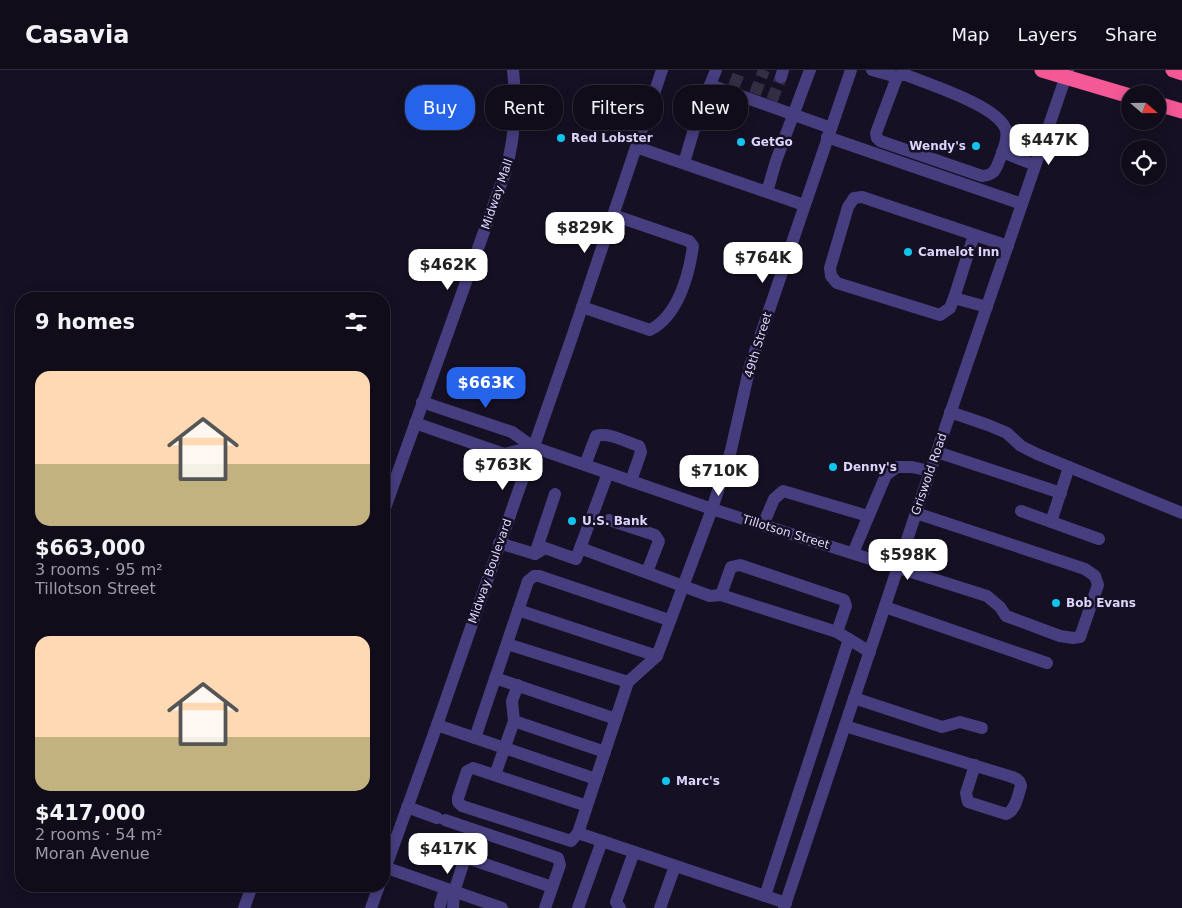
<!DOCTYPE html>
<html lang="en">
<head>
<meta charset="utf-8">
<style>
  :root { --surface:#100c1a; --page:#191523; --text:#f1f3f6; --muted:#9c9ba2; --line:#302c39; --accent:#2563eb }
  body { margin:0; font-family:"DejaVu Sans",sans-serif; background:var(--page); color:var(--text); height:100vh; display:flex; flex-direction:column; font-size:19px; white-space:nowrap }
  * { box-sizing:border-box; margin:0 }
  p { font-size:16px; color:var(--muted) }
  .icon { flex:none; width:28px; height:28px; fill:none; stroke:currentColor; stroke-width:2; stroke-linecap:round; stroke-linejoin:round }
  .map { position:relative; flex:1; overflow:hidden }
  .drawer { position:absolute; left:15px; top:222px; width:375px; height:600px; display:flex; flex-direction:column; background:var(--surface); border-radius:20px; box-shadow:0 2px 12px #0003,0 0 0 1px var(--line) }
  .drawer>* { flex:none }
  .hud { position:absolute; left:405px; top:15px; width:475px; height:45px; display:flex; gap:10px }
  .needle { width:32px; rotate:110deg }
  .buttons { position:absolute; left:1121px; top:15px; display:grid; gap:10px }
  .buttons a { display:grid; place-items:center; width:45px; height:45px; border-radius:50%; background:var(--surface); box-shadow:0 2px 12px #0003,0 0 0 1px var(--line); font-size:25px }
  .price { position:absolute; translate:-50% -42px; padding:0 11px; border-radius:10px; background:#fff; color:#222; font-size:16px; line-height:32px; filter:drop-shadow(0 1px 2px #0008) }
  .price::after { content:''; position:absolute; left:50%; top:30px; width:15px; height:11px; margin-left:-8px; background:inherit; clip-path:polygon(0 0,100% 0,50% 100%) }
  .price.current { background:var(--accent); color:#fff }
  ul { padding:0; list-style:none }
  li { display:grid; align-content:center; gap:10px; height:265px; padding:0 20px }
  li span { display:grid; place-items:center; height:155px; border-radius:15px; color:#555 }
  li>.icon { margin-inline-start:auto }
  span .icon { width:90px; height:90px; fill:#fffc; stroke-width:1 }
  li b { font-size:21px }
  h2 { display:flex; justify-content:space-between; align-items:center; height:60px; padding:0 20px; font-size:21px }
  .chip { padding:0 18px; border-radius:20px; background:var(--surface); box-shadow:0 2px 12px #0003,0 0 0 1px var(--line); font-size:18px; line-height:45px }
  .chip.current { background:var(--accent); color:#fff }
  header { display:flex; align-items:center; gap:30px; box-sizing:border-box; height:70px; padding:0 25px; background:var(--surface); border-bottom:1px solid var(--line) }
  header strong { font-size:24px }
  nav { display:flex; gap:28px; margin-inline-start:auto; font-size:18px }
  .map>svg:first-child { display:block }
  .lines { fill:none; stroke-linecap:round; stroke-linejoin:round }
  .minor-tunnel { stroke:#332e44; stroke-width:12; stroke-dasharray:12 6; stroke-linecap:butt }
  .minor { stroke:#463e7f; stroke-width:12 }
  .highway { stroke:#f45895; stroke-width:15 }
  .poi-dot { fill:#10c4ed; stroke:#151023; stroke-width:2 }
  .labels { text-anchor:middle; stroke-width:5; stroke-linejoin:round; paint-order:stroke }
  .poi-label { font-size:12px; font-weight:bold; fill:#ddd5fc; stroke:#151023; text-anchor:start }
  .street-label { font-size:12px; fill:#ddd5fc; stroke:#151023 }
</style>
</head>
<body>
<header>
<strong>Casavia</strong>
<nav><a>Map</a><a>Layers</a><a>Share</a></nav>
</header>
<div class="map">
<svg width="1182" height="838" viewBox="0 0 1182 838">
  <rect width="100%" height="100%" fill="#151023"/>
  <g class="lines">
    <g class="minor-tunnel">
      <polyline points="734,16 740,0"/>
      <polyline points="755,24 764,0"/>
      <polyline points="772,30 781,7"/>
    </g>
    <g class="minor">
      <polyline points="872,0 897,7"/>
      <path d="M901 5H906C928 14 999 36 1006 60 1008 69 1004 78 1001 86 996 98 996 105 982 106L880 71 877 68 876 63 897 7Z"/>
      <polyline points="781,7 783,0"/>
      <polyline points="710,15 716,0"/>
      <polyline points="827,67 1022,134"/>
      <polyline points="636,77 804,135"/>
      <polyline points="1002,82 1035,95"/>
      <polyline points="684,93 697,49 710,15 831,58"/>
      <polyline points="767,122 776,91 810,0"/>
      <polyline points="954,228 974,165"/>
      <path d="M582 237 650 260C678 246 689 205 693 176L689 171 613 145"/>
      <polyline points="987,237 954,228 950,238 940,245 837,213 831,206 830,198 848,137 854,128 862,127 1008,176"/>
      <polyline points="422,332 512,362 533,377 631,411 712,439 987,526 1000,537 1006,546 1060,566 1073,568 1080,567 1098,515 1095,506 1085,499 916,443"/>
      <polyline points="950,342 988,355 1007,363 1021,376 1037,384 1182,443"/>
      <polyline points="415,353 504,384 533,377"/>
      <polyline points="937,382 1061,423"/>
      <path d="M585 395 596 366C609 362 626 372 639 376L641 382 631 411"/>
      <path d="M384 441 505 103C515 69 517 35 513 0"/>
      <polyline points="1021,441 1099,469"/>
      <polyline points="609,450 655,465 659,471 647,502"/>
      <polyline points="1051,452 1069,397"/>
      <polyline points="763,455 774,429 783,421 868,446"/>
      <polyline points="499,473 535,484 545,478 576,489 608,403"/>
      <polyline points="580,478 710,526 721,525 837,562 870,582"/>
      <polyline points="853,483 886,405 897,397 912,397 930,401"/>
      <polyline points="535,484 555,424"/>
      <polyline points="721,525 731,497 740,495 844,530 846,536 837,562"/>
      <polyline points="885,537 1047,593"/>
      <polyline points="518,540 657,586"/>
      <polyline points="507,574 628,612"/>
      <polyline points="495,608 616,649"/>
      <polyline points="854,628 942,657 960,652 982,658"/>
      <polyline points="514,651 605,682"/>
      <polyline points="437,655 596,709"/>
      <path d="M845 656 1009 706C1015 708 1020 709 1021 716 1018 725 1016 741 1006 744L968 732 966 723 975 695"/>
      <polyline points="475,668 528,511 534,506 539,506 669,550"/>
      <polyline points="495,705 514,651 512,631 518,615"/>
      <polyline points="587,736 473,698 467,701 458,728 458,732 462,736 571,771 578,763 628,612 657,586 712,439 731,380 750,296 851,0"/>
      <polyline points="407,737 437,748"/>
      <polyline points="445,750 558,788 560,795 545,838"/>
      <polyline points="578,763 786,833"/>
      <polyline points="384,797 502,838"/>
      <polyline points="384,802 437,655 572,267 662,0"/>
      <polyline points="765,826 849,569"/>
      <polyline points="440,835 445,819"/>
      <polyline points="244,838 252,816"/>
      <polyline points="371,838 379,816"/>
      <polyline points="453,838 454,822 464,791 470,789 552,817"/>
      <polyline points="578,838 602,771"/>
      <polyline points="620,838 616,832 634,782"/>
      <polyline points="660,838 675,796"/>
      <polyline points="784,838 916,443 1068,0"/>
    </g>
    <g class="highway">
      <polyline points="1042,0 1130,26"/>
      <polyline points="1173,0 1182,3"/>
      <polyline points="1158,34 1182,41"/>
    </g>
  </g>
  <g class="poi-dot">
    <circle cx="561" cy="68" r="5"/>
    <circle cx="741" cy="72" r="5"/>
    <circle cx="976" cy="76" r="5"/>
    <circle cx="908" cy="182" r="5"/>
    <circle cx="833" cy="397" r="5"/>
    <circle cx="572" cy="451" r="5"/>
    <circle cx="1056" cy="533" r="5"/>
    <circle cx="666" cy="711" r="5"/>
  </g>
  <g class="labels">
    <g class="poi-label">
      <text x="571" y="72">Red Lobster</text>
      <text x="751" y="76">GetGo</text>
      <text x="966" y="80" text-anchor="end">Wendy's</text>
      <text x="918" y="186">Camelot Inn</text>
      <text x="843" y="401">Denny's</text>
      <text x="582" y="455">U.S. Bank</text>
      <text x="1066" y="537">Bob Evans</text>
      <text x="676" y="715">Marc's</text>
    </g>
    <g class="street-label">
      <text transform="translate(497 124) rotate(-71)" y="4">Midway Mall</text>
      <text transform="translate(758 275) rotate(-73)" y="4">49th Street</text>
      <text transform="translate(929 404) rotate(-71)" y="4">Griswold Road</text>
      <text transform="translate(786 462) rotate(17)" y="4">Tillotson Street</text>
      <text transform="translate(490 501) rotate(-71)" y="4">Midway Boulevard</text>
    </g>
  </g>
</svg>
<div class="buttons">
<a><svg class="needle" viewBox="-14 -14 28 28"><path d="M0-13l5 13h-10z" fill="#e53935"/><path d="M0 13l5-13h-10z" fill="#9c9ba2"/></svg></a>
<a><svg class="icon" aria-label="locate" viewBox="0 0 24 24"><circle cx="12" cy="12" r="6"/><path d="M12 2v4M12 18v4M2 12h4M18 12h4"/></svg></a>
</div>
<b class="price" style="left:1049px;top:96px">$447K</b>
<b class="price" style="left:585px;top:184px">$829K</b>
<b class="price" style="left:763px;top:214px">$764K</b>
<b class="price" style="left:448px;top:221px">$462K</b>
<b class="price current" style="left:486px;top:339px">$663K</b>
<b class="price" style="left:503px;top:421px">$763K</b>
<b class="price" style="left:719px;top:427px">$710K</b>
<b class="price" style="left:908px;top:511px">$598K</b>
<b class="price" style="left:448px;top:805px">$417K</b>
<div class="hud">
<a class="chip current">Buy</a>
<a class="chip">Rent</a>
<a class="chip">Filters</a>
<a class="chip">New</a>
</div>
<section class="drawer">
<h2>9 homes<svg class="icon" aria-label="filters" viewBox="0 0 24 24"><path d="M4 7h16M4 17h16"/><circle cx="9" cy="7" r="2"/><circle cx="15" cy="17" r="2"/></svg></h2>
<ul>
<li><span style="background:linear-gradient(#ffd9b3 60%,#c2b280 0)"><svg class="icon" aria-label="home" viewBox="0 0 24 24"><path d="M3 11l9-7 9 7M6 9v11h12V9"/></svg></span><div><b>$663,000</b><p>3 rooms · 95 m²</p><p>Tillotson Street</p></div></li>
<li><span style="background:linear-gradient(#ffd9b3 65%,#c2b280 0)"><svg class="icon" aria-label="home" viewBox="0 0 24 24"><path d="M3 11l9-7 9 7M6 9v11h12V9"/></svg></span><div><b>$417,000</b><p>2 rooms · 54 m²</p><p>Moran Avenue</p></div></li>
</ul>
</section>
</div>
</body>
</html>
